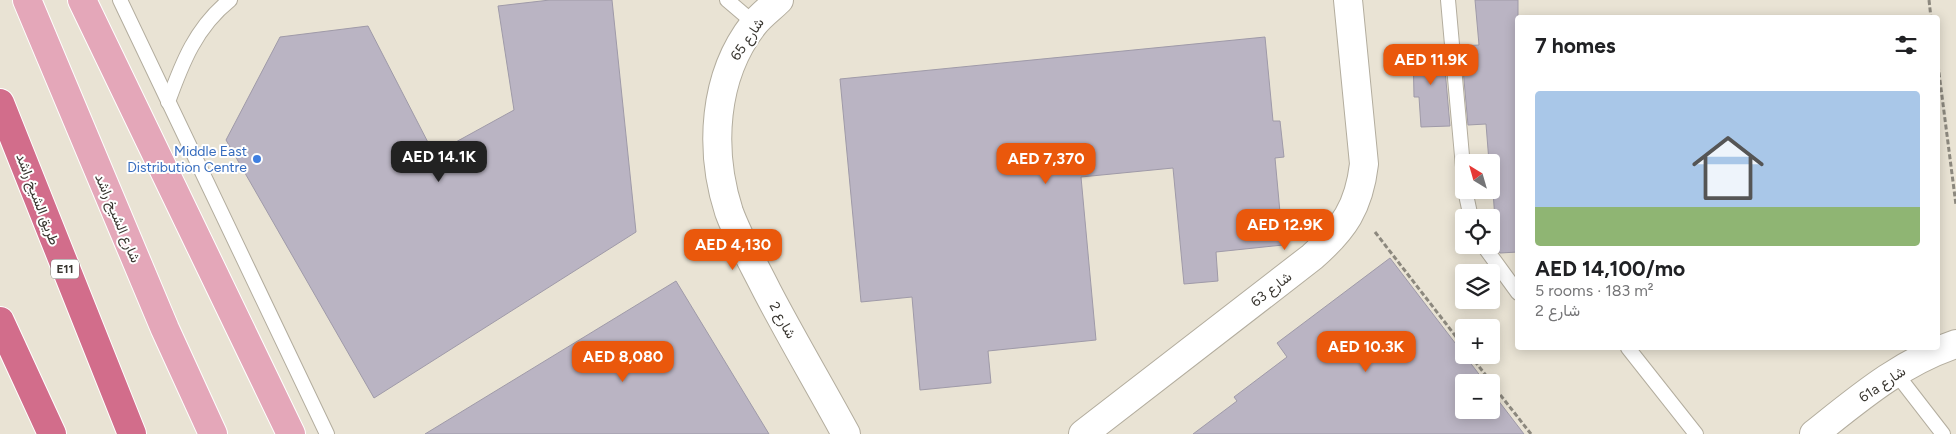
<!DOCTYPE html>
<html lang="en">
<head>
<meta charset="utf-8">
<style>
  :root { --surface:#fff; --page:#f6f6f6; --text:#202124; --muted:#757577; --line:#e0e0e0; --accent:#ea580c }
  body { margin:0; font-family:Figtree,Vazirmatn,sans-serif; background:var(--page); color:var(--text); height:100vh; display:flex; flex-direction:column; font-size:19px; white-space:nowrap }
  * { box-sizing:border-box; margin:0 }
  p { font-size:16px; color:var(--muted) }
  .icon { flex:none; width:28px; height:28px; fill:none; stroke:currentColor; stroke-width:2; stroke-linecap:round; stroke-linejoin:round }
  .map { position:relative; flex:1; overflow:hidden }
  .details { position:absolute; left:1515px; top:15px; width:425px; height:335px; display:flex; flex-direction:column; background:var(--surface); border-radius:5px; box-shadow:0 2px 12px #0003 }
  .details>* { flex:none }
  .needle { width:32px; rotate:323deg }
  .buttons { position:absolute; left:1455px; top:154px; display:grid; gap:10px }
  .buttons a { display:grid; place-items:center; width:45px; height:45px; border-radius:5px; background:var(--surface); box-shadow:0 2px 12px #0003; font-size:25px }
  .price { position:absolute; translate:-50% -42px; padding:0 11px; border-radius:10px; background:var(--accent); color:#fff; font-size:16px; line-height:32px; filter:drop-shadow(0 1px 2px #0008) }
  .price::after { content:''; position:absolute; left:50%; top:30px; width:15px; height:11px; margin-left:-8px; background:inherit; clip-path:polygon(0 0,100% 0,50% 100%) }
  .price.current { background:#222; color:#fff }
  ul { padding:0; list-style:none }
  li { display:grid; align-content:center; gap:10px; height:265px; padding:0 20px }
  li+li { border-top:1px solid var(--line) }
  li span { display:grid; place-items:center; height:155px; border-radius:5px; color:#555 }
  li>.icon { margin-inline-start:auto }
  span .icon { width:90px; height:90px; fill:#fffc; stroke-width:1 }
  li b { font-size:21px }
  h2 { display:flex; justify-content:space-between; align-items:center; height:60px; padding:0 20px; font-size:21px }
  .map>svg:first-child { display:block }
  .building { fill:#bab4c3; stroke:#9f9aa8 }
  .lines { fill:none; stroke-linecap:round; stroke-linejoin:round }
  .service-casing { stroke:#b3ad9e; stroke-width:16 }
  .minor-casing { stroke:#b3ad9e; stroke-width:30 }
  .tertiary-casing { stroke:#b3ad9e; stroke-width:30 }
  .primary-casing { stroke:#fff; stroke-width:30 }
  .motorway-casing { stroke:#fff; stroke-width:30 }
  .path { stroke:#8c887e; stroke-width:3; stroke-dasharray:5 2.5; stroke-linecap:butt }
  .service { stroke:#fff; stroke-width:14 }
  .minor { stroke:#fff; stroke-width:28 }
  .tertiary { stroke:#fff; stroke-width:28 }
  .primary { stroke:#e4a7b9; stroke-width:28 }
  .motorway { stroke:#d26d8b; stroke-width:28 }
  .shop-dot { fill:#3f7fe0; stroke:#fff; stroke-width:2 }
  .labels { text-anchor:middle; stroke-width:4; stroke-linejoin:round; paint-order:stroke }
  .shield { fill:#fff; stroke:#74726e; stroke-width:1 }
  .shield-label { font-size:12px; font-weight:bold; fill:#393630 }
  .street-label { font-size:14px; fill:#393630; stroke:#fff }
  .shop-label { font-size:14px; fill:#366cbe; stroke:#fff; text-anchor:end }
</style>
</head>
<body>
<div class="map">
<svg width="1956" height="434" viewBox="0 0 1956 434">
  <rect width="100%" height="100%" fill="#e9e3d4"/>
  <g class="building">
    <polygon points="550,0 612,0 636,232 374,398 226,140 280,37 368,26 434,154 514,110 498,6"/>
    <polygon points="1475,0 1518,0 1518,252 1500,253 1497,249 1491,162 1489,162 1486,124 1468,125 1461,46 1479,45"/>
    <polygon points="1265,37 1273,121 1280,121 1284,157 1275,158 1283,245 1216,252 1218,281 1184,284 1173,168 1081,177 1096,340 988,351 991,383 920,390 912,297 861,302 840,79"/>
    <polygon points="1443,47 1450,126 1421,127 1419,97 1414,97 1413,48"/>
    <polygon points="1390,258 1485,382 1464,382 1464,410 1491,410 1491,391 1524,434 1193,434 1237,401 1234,397 1287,357 1277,343"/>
    <polygon points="676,281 769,434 425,434"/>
  </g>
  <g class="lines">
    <defs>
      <g id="service">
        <polyline points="120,0 327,434"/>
        <polyline points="727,0 754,23"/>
        <polyline points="1448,0 1464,178"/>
        <path d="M168 102C182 63 196 27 230 0"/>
        <polyline points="1465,190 1471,218"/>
        <polyline points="1483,245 1518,293"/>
        <polyline points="1628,348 1696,434"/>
        <polyline points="1895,372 1943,434"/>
      </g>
      <g id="minor">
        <path d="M1083 434 1312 257C1344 229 1359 207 1364 164L1348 0"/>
        <path d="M1814 434C1858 399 1901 362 1956 344"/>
      </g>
      <path id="tertiary" d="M779 0C771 8 761 15 754 24 713 76 709 150 729 212 739 239 754 265 767 291 792 339 820 386 846 434"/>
      <g id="primary">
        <polyline points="27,0 165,329 213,434"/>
        <polyline points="82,0 291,434"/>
      </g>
      <g id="motorway">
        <polyline points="0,103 132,434"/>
        <polyline points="0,321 52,434"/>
      </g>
    </defs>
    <use href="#service" class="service-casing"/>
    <use href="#minor" class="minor-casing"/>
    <use href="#tertiary" class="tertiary-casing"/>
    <use href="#primary" class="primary-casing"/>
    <use href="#motorway" class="motorway-casing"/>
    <g class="path">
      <polyline points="1929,0 1931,18"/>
      <polyline points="1938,65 1956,205"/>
      <polyline points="1375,232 1464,347"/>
      <polyline points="1470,355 1491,382"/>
      <polyline points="1491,383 1531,434"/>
    </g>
    <use href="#service" class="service"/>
    <use href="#minor" class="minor"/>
    <use href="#tertiary" class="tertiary"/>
    <use href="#primary" class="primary"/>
    <use href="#motorway" class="motorway"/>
  </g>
  <circle class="shop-dot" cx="257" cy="159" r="5"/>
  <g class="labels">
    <rect class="shield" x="51" y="259.5" width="28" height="19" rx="4"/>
    <g class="shield-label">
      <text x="65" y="273">E11</text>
    </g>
    <g class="street-label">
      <text transform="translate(747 39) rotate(-56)" y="5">شارع 65</text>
      <text transform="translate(38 199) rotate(69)" y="5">طريق الشيخ راشد</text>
      <text transform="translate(118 218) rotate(67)" y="5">شارع الشيخ راشد</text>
      <text transform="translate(1271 289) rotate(-38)" y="5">شارع 63</text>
      <text transform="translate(783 320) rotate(61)" y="5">شارع 2</text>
      <text transform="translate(1882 384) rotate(-34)" y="5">61a شارع</text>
    </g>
    <g class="shop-label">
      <text x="247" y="156">Middle East<tspan x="247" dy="16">Distribution Centre</tspan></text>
    </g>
  </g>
</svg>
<div class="buttons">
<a><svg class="needle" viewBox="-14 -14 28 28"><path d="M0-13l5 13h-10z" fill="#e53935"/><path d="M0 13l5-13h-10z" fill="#757577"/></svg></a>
<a><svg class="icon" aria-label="locate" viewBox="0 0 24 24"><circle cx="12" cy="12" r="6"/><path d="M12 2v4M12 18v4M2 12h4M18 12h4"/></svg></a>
<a><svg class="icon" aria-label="layers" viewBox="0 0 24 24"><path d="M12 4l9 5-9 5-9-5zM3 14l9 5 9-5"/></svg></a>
<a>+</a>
<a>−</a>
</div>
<b class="price" style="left:1431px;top:86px">AED 11.9K</b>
<b class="price current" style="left:439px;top:183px">AED 14.1K</b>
<b class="price" style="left:1046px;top:185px">AED 7,370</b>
<b class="price" style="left:1285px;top:251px">AED 12.9K</b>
<b class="price" style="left:733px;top:271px">AED 4,130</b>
<b class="price" style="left:1366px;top:373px">AED 10.3K</b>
<b class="price" style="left:623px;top:383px">AED 8,080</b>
<section class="details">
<h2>7 homes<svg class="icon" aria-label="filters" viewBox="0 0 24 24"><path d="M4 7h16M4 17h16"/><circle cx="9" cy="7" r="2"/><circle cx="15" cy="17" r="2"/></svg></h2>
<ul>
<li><span style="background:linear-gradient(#a9c7e8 75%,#8fb573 0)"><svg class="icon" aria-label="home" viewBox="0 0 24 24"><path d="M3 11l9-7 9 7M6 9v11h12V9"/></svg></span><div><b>AED 14,100/mo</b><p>5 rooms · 183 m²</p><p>شارع 2</p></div></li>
</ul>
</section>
</div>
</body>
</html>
